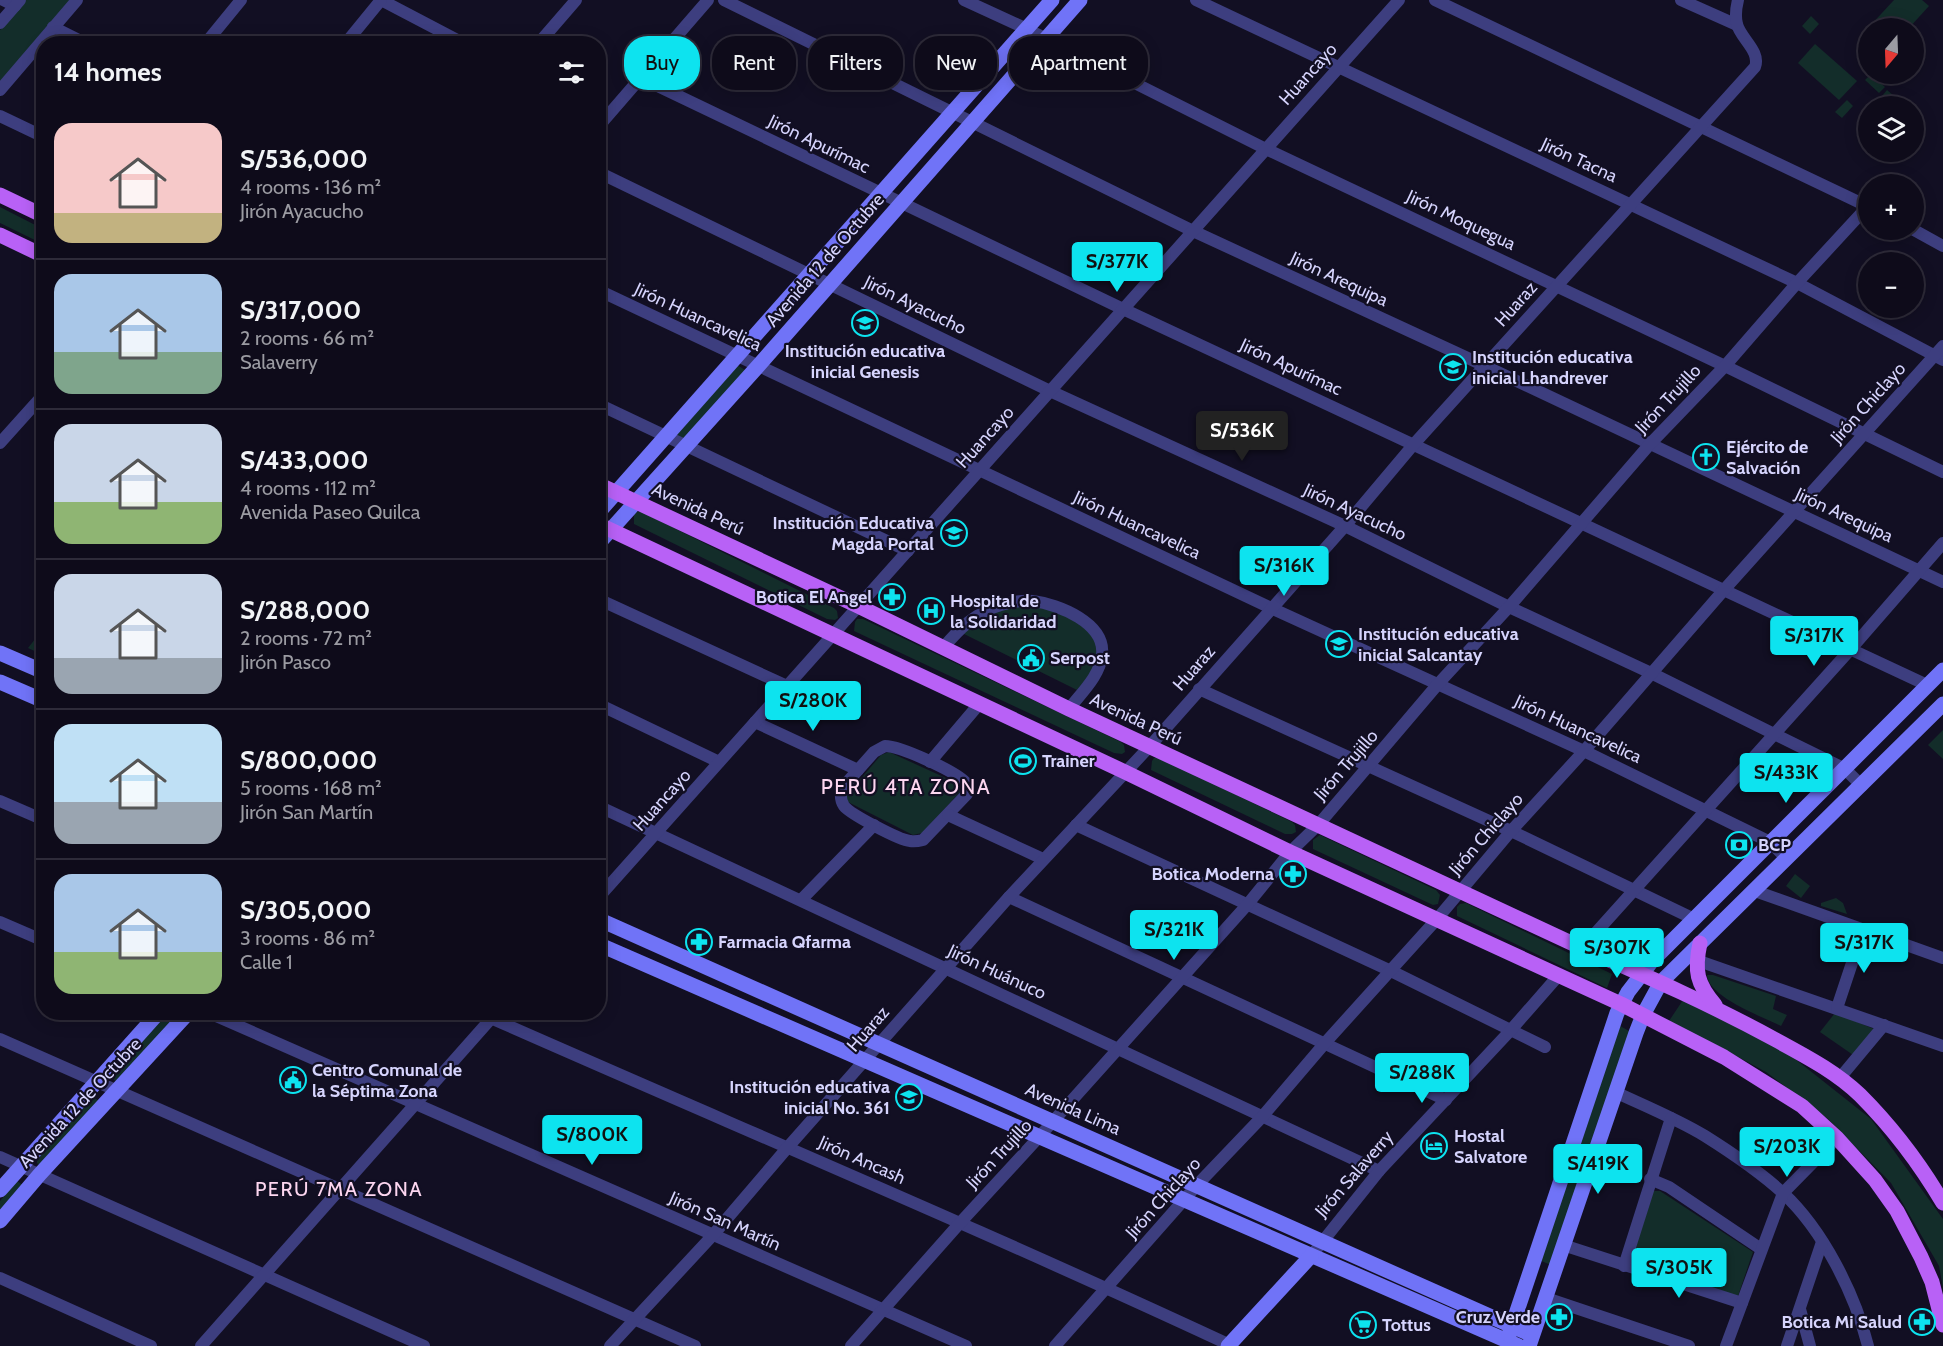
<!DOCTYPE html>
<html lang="en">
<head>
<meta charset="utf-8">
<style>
  :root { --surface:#0e0b1a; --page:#1c1927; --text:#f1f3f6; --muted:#9b9ba2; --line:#2e2b39; --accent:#0de3ef }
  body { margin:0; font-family:Cabin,sans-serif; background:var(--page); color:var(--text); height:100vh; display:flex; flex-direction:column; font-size:22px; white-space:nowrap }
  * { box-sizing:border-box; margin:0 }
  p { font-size:20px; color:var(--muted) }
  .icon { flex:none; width:33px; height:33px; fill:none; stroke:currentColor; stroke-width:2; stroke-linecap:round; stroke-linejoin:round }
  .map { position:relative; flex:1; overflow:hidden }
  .panel { position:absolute; left:36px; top:36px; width:570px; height:984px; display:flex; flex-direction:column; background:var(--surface); border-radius:24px; box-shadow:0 3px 15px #0003,0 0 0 2px var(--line) }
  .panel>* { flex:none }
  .top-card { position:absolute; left:624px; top:36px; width:570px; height:54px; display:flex; gap:12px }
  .needle { width:39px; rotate:199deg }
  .buttons { position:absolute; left:1858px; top:18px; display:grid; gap:12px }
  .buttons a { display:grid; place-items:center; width:66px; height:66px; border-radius:50%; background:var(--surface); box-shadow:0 3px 15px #0003,0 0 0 2px var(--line); font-size:30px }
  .price { position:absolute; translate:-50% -51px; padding:0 14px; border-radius:6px; background:var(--accent); color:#111; font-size:20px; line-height:39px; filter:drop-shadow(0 2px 3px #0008) }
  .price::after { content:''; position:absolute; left:50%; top:36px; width:18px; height:14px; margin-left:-9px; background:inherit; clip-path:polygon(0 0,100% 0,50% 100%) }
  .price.selected { background:#222; color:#fff }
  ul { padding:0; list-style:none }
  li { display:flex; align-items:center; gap:18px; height:150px; padding:0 18px }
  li+li { border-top:2px solid var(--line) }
  li span { display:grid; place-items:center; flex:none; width:168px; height:120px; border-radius:18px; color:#555 }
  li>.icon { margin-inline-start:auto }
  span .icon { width:72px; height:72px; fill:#fffc; stroke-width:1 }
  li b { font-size:26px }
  h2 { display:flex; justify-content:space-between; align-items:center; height:72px; padding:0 18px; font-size:26px }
  .tag { padding:0 21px; border-radius:24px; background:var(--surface); box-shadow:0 3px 15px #0003,0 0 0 2px var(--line); font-size:21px; line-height:54px }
  .tag.selected { background:var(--accent); color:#111 }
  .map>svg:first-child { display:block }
  .green { fill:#132d2a }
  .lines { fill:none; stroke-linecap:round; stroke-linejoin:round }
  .street { stroke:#3d3e7f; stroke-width:12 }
  .secondary { stroke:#7073f7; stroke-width:15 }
  .primary { stroke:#b861f6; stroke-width:15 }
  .labels { text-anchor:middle; stroke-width:4.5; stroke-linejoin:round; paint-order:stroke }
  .street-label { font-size:18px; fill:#d6d4fd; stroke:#120f23 }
  .poi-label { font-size:18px; font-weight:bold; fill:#d6d4fd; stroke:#120f23; text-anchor:start }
  .neighbourhood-label { font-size:20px; letter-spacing:1.5px; fill:#fdd6f0; stroke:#120f23 }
  .quarter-label { font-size:21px; letter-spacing:1.5px; fill:#fdd6f0; stroke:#120f23 }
</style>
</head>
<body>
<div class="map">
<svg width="1943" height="1346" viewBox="0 0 1943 1346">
  <rect width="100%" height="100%" fill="#120f23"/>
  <g class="green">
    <polygon points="26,0 71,0 0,83 0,30"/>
    <polygon points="1894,0 1922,0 1929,6 1909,28 1870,28 1869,27"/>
    <polygon points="1811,16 1819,24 1810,34 1802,26"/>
    <polygon points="1815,44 1857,81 1839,100 1798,63"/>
    <polygon points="1871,74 1885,87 1879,93 1865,80"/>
    <polygon points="1887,90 1902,103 1899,106 1893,106 1882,96"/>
    <polygon points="1847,100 1853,106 1842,118 1835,112"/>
    <polygon points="0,207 43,229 43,244 0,223"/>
    <polygon points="737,365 750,373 686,443 675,437"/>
    <polygon points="637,512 642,512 834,608 837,611 838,618 835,620 827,619 634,524 634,515"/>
    <path d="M1030 603 1058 608 1095 636C1101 662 1093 671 1077 690L962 633C984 614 1001 608 1030 603Z"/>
    <polygon points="857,619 863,619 1121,742 1124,745 1125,752 1122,754 1114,753 854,631 855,622"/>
    <polygon points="43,629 43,655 28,648"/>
    <polygon points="1943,730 1943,759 1928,745"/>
    <polygon points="889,752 959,784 962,790 922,833 913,835 848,802 846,796 881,755"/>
    <polygon points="1154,758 1160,758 1292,822 1295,825 1296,832 1292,834 1285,834 1151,770 1152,761"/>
    <polygon points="1320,835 1436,890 1440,895 1438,904 1433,905 1313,849 1313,840"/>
    <polygon points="1795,874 1810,886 1801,898 1786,886"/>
    <polygon points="1836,898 1843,903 1847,914 1821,906 1821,903"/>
    <polygon points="1466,903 1612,974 1607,988 1457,916 1457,907 1460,904"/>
    <path d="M1707 975H1713L1776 996 1773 1009 1787 1015 1781 1026C1763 1017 1708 997 1707 975Z"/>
    <polygon points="1683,1000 1780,1047 1871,1119 1943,1219 1943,1288 1939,1266 1891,1183 1828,1119 1766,1072 1714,1044 1667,1024"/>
    <polygon points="166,1013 173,1013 177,1017 119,1082 114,1080 112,1074"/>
    <polygon points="1835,1013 1879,1031 1856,1057 1820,1032"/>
    <polygon points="1620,1026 1631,1032 1551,1265 1539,1260"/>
    <polygon points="92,1096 99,1101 39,1165 37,1163 37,1159"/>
    <polygon points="17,1181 24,1186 0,1214 0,1201"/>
    <polygon points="1653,1191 1660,1191 1753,1252 1738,1296 1629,1263"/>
  </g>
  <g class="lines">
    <g class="street">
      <polyline points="3,0 15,6"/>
      <polyline points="381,0 465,44"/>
      <polyline points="724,0 1193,231 1485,366 1943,582"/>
      <polyline points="964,0 1027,29 1266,149 1725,366 1943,472"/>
      <polyline points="1196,0 1797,283 1943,360"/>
      <polyline points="1435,0 1869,207"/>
      <polyline points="1681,0 1737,25"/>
      <polyline points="0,23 20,0"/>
      <polyline points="53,27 87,44"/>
      <polyline points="205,44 241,0"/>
      <polyline points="345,44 381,0"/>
      <polyline points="538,44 576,0"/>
      <polyline points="641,78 1123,309 1927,685"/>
      <polyline points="0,90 77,0"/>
      <polyline points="0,116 44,137"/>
      <polyline points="598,127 708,0"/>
      <polyline points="598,172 1050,391 1345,526 1509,607 1651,673 1845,769 1862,786"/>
      <polyline points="1914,230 1943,246"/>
      <polyline points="598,290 1271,608 1584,751 1770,842 1787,859"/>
      <polyline points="598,404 908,551"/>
      <polyline points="0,443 44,394"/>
      <polyline points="598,599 787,686"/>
      <path d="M943 648C959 629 976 612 1001 605 1011 602 1022 600 1033 601 1058 604 1106 623 1102 655 1100 676 1081 693 1069 709"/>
      <polyline points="1199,689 1511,831 1692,918"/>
      <polyline points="598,704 719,762"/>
      <polyline points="755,722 858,770"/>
      <path d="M885 746C900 746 958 772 967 784V794L923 840C919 841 915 842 910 841 899 840 850 814 844 806 840 800 840 795 842 788L874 752Z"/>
      <polyline points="930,762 980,703"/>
      <polyline points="0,801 44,820"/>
      <polyline points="598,806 1379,1171"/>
      <polyline points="948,815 1043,859"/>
      <polyline points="1076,825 1391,971 1545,1047"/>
      <polyline points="1755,891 1943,958"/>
      <polyline points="1009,897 1446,1100"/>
      <polyline points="598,898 1399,0"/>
      <polyline points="801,900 874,825"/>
      <polyline points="0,922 44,941"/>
      <polyline points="1582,948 1850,650 1943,543"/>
      <polyline points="1696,960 1943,1046"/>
      <polyline points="1837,1008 1863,930"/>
      <polyline points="207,1012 966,1346"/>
      <path d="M477 1012C728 1123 981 1229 1230 1345"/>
      <polyline points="0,1039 695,1346"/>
      <polyline points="1839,1079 1884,1025"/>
      <path d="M1615 1092C1645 1106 1677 1119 1705 1136 1732 1153 1760 1172 1783 1193 1823 1230 1855 1294 1868 1346"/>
      <polyline points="0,1157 424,1346"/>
      <polyline points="1650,1179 1669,1187 1761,1249"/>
      <polyline points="1563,1245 1742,1303"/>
      <polyline points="1311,1256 1379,1171 1510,1031 1559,975"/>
      <polyline points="1624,1266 1671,1118"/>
      <polyline points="0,1278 151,1346"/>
      <polyline points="1546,1298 1689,1346"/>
      <polyline points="1800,1309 1810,1346"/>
      <polyline points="201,1346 496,1013"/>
      <path d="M610 1346 713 1235 788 1147 1009 897 1150 746 1345 526 1414 444 1755 67C1761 51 1740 38 1737 24 1735 16 1736 8 1738 0"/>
      <polyline points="851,1346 959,1224 1039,1137 1247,905 1290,852 1319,824 1438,684 1509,607 1650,444 1725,366 1797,283 1868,206"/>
      <polyline points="1055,1346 1197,1185 1262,1117 1325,1043 1437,919 1511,831 1584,751 1723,591 1943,346"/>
      <polyline points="1726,1346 1783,1193 1837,1138"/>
      <polyline points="1787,1346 1822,1242"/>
    </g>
    <g class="secondary">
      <polyline points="598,513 1052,0"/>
      <polyline points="598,544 759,365 1080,0"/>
      <polyline points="0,653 44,672"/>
      <polyline points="0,682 44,701"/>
      <polyline points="598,919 1532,1335"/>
      <polyline points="598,944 1519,1346"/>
      <polyline points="0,1190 159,1012"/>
      <polyline points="0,1221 40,1174 189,1012"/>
      <polyline points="1509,1335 1617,1013 1628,992 1652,961 1943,670"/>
      <polyline points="1530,1343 1636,1033 1643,1015 1661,982 1943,704"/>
      <polyline points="1228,1346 1311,1256"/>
    </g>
    <g class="primary">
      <polyline points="0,195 44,216"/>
      <polyline points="0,235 44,256"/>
      <path d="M598 484 858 606 1069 709 1582 948C1649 977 1712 1005 1776 1040 1805 1056 1835 1071 1860 1095 1892 1127 1920 1164 1943 1203"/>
      <polyline points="598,524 1125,772 1290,852 1621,1004 1724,1057 1802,1106 1837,1138 1875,1180 1897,1211 1921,1257 1932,1282 1943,1325"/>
      <path d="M1700 943C1694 971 1697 984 1715 1005"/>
    </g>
  </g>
  <defs>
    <symbol id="school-ring" viewBox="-11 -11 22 22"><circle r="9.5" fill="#120f23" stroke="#0de3ef" stroke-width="1.5"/><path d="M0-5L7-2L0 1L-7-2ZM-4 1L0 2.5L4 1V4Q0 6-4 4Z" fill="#0de3ef"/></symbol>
    <symbol id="church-ring" viewBox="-11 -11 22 22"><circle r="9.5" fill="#120f23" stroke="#0de3ef" stroke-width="1.5"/><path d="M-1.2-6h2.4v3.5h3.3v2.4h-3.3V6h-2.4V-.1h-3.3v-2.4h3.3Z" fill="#0de3ef"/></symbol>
    <symbol id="pharmacy-ring" viewBox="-11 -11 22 22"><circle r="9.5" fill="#120f23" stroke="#0de3ef" stroke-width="1.5"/><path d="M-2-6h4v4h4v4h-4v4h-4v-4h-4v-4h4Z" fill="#0de3ef"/></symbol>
    <symbol id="hospital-ring" viewBox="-11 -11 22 22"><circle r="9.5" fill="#120f23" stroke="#0de3ef" stroke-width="1.5"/><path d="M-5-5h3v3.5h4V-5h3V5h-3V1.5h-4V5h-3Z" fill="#0de3ef"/></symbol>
    <symbol id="civic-ring" viewBox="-11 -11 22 22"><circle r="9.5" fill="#120f23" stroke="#0de3ef" stroke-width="1.5"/><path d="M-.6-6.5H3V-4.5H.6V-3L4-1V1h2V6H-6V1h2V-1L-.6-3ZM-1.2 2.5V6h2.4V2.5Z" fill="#0de3ef"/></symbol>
    <symbol id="stadium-ring" viewBox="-11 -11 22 22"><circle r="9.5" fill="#120f23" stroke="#0de3ef" stroke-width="1.5"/><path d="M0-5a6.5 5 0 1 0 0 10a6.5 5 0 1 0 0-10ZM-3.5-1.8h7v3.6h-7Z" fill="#0de3ef"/></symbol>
    <symbol id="bank-ring" viewBox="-11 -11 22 22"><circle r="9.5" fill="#120f23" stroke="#0de3ef" stroke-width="1.5"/><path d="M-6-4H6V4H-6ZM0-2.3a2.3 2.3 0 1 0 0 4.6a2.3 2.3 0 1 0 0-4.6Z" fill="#0de3ef"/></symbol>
    <symbol id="hotel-ring" viewBox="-11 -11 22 22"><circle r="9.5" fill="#120f23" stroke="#0de3ef" stroke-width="1.5"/><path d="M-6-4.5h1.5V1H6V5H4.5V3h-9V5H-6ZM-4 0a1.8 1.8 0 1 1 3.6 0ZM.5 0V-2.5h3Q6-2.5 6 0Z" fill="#0de3ef"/></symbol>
    <symbol id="supermarket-ring" viewBox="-11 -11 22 22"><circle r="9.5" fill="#120f23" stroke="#0de3ef" stroke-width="1.5"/><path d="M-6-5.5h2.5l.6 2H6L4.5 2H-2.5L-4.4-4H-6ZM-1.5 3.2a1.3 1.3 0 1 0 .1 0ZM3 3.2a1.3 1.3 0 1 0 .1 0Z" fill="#0de3ef"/></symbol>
  </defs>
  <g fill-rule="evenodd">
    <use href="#school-ring" x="850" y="308" width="30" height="30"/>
    <use href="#school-ring" x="1438" y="352" width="30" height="30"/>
    <use href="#church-ring" x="1691" y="442" width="30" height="30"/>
    <use href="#school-ring" x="939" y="518" width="30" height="30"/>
    <use href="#pharmacy-ring" x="877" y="582" width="30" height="30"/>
    <use href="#hospital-ring" x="916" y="596" width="30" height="30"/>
    <use href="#school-ring" x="1324" y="629" width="30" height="30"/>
    <use href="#civic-ring" x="1016" y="643" width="30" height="30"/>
    <use href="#stadium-ring" x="1008" y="746" width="30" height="30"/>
    <use href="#bank-ring" x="1724" y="830" width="30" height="30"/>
    <use href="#pharmacy-ring" x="1278" y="859" width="30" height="30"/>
    <use href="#pharmacy-ring" x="684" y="927" width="30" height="30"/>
    <use href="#civic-ring" x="278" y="1065" width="30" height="30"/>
    <use href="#school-ring" x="894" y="1082" width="30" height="30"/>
    <use href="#hotel-ring" x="1419" y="1131" width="30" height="30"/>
    <use href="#pharmacy-ring" x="1544" y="1302" width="30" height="30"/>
    <use href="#pharmacy-ring" x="1907" y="1307" width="30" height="30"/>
    <use href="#supermarket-ring" x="1348" y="1310" width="30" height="30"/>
  </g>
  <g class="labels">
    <g class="street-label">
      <text transform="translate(1308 74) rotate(-48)" y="6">Huancayo</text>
      <text transform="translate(819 144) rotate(26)" y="6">Jirón Apurímac</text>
      <text transform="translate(1579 160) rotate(25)" y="6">Jirón Tacna</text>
      <text transform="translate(1461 220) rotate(25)" y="6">Jirón Moquegua</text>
      <text transform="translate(825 260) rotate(-49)" y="6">Avenida 12 de Octubre</text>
      <text transform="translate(1339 279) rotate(25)" y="6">Jirón Arequipa</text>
      <text transform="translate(1516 304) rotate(-48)" y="6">Huaraz</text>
      <text transform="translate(915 305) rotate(26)" y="6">Jirón Ayacucho</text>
      <text transform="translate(698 317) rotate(25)" y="6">Jirón Huancavelica</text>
      <text transform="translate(1291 367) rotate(25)" y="6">Jirón Apurímac</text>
      <text transform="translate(1668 399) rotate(-47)" y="6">Jirón Trujillo</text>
      <text transform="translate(1868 403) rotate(-48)" y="6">Jirón Chiclayo</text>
      <text transform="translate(985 437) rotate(-48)" y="6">Huancayo</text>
      <text transform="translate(698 509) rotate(25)" y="6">Avenida Perú</text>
      <text transform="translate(1355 512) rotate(25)" y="6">Jirón Ayacucho</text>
      <text transform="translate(1844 515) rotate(25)" y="6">Jirón Arequipa</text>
      <text transform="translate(1137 525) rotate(25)" y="6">Jirón Huancavelica</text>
      <text transform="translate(1194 668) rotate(-49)" y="6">Huaraz</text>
      <text transform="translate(1136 719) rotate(25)" y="6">Avenida Perú</text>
      <text transform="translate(1578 729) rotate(25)" y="6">Jirón Huancavelica</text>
      <text transform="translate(1346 765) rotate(-49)" y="6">Jirón Trujillo</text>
      <text transform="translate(662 800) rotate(-48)" y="6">Huancayo</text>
      <text transform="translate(1486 834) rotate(-49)" y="6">Jirón Chiclayo</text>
      <text transform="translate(997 972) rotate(25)" y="6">Jirón Huánuco</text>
      <text transform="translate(868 1029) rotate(-49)" y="6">Huaraz</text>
      <text transform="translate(80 1103) rotate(-47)" y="6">Avenida 12 de Octubre</text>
      <text transform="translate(1073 1109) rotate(24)" y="6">Avenida Lima</text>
      <text transform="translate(999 1154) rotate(-47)" y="6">Jirón Trujillo</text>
      <text transform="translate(862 1160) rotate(24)" y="6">Jirón Ancash</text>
      <text transform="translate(1354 1174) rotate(-49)" y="6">Jirón Salaverry</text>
      <text transform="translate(1163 1198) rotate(-48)" y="6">Jirón Chiclayo</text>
      <text transform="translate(725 1221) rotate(24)" y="6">Jirón San Martín</text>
    </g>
    <g class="poi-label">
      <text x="865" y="357" text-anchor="middle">Institución educativa<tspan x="865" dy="21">inicial Genesis</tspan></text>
      <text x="1472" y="363">Institución educativa<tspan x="1472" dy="21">inicial Lhandrever</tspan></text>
      <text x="1726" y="453">Ejército de<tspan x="1726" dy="21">Salvación</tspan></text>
      <text x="934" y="529" text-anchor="end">Institución Educativa<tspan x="934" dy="21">Magda Portal</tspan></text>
      <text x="872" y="603" text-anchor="end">Botica El Angel</text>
      <text x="950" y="607">Hospital de<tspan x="950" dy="21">la Solidaridad</tspan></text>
      <text x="1358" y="640">Institución educativa<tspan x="1358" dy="21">inicial Salcantay</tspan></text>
      <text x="1050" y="664">Serpost</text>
      <text x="1042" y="767">Trainer</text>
      <text x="1758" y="851">BCP</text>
      <text x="1274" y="880" text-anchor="end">Botica Moderna</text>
      <text x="718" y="948">Farmacia Qfarma</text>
      <text x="312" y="1076">Centro Comunal de<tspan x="312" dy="21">la Séptima Zona</tspan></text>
      <text x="890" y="1093" text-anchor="end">Institución educativa<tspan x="890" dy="21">inicial No. 361</tspan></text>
      <text x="1454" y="1142">Hostal<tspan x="1454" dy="21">Salvatore</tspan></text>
      <text x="1540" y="1323" text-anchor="end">Cruz Verde</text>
      <text x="1902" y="1328" text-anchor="end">Botica Mi Salud</text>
      <text x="1382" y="1331">Tottus</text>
    </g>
    <g class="neighbourhood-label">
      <text x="339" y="1196">PERÚ 7MA ZONA</text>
    </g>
    <g class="quarter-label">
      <text x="906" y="794">PERÚ 4TA ZONA</text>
    </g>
  </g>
</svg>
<div class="buttons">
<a><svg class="needle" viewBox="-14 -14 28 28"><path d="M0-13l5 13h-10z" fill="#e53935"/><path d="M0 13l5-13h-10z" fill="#9b9ba2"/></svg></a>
<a><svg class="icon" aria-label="layers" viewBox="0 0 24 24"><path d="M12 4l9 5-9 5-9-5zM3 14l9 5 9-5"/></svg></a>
<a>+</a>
<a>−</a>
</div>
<b class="price" style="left:1117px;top:293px">S/377K</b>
<b class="price selected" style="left:1242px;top:462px">S/536K</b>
<b class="price" style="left:1284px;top:597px">S/316K</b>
<b class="price" style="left:1814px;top:667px">S/317K</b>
<b class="price" style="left:813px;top:732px">S/280K</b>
<b class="price" style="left:1786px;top:804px">S/433K</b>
<b class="price" style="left:1174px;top:961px">S/321K</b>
<b class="price" style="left:1864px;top:974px">S/317K</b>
<b class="price" style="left:1617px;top:979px">S/307K</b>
<b class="price" style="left:1422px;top:1104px">S/288K</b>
<b class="price" style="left:592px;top:1166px">S/800K</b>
<b class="price" style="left:1787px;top:1178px">S/203K</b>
<b class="price" style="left:1598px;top:1195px">S/419K</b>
<b class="price" style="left:1679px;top:1299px">S/305K</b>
<div class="top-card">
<a class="tag selected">Buy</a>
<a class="tag">Rent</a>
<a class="tag">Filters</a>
<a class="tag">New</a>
<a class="tag">Apartment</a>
</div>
<section class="panel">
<h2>14 homes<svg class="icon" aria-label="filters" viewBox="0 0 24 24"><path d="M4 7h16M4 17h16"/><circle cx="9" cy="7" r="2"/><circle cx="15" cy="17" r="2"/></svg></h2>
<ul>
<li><span style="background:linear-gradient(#f6c9c9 75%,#c2b280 0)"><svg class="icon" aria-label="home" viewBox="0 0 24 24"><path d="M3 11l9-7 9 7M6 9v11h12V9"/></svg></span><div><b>S/536,000</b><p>4 rooms · 136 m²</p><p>Jirón Ayacucho</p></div></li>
<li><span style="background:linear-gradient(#a9c7e8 65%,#7fa58c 0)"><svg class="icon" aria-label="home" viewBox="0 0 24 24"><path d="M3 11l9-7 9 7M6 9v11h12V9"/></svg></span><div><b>S/317,000</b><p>2 rooms · 66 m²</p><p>Salaverry</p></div></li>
<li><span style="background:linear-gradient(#c9d6e8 65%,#8fb573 0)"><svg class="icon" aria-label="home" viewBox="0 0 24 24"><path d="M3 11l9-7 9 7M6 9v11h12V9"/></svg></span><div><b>S/433,000</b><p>4 rooms · 112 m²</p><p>Avenida Paseo Quilca</p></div></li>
<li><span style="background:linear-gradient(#c9d6e8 70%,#9aa5b1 0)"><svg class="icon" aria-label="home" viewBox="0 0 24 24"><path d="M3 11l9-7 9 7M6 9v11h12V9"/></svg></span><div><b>S/288,000</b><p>2 rooms · 72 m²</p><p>Jirón Pasco</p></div></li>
<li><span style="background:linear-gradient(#bfe0f5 65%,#9aa5b1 0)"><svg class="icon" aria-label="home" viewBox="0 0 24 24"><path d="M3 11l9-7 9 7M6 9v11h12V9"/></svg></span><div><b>S/800,000</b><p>5 rooms · 168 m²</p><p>Jirón San Martín</p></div></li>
<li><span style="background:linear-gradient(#a9c7e8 65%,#8fb573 0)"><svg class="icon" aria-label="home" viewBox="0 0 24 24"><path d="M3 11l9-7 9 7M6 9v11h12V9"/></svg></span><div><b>S/305,000</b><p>3 rooms · 86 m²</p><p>Calle 1</p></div></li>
</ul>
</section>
</div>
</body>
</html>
